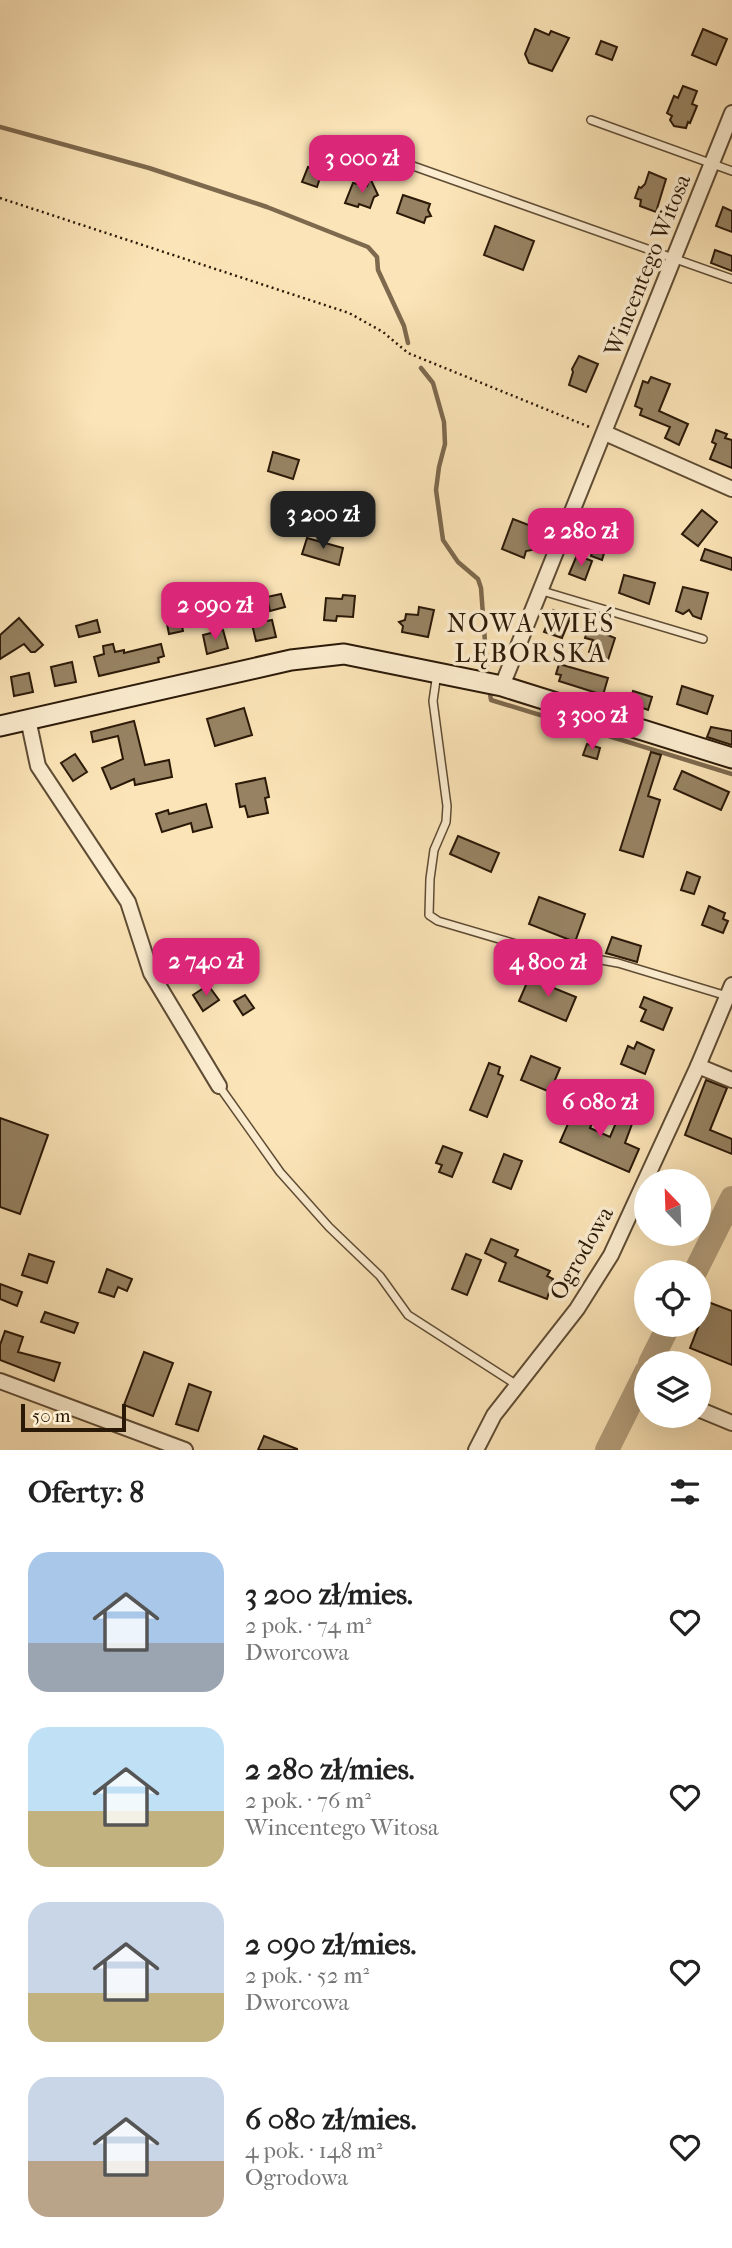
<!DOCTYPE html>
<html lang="pl">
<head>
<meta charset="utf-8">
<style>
  :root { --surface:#fff; --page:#f2f2f2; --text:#222; --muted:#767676; --accent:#db2777 }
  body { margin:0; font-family:"IM FELL French Canon",serif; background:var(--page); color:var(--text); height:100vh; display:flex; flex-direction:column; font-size:26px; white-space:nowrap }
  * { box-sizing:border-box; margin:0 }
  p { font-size:23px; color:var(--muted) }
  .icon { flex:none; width:38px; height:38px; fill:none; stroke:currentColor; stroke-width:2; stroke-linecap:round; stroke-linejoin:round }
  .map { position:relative; height:1450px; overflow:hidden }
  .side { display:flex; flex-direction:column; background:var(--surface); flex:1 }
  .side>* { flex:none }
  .needle { width:46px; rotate:337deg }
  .buttons { position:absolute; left:634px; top:1169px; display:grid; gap:14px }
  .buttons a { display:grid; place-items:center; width:77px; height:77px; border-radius:50%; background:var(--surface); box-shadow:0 7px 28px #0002; font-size:35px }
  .scale { position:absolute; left:21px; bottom:18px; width:105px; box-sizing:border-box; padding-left:7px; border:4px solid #2b1908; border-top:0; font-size:19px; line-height:24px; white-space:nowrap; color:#2b1908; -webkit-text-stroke:5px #fcedd0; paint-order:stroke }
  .price { position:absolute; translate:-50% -60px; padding:0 16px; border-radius:14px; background:var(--accent); color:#fff; font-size:23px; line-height:46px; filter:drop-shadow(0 2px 4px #0008) }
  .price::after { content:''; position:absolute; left:50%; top:42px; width:21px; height:16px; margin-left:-10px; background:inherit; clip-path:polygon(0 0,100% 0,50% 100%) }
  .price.active { background:#222; color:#fff }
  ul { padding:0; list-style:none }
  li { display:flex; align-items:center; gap:21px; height:175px; padding:0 28px }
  li span { display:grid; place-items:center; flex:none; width:196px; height:140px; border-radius:21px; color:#555 }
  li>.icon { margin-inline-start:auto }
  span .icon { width:84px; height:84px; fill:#fffc; stroke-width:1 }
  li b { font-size:30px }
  h2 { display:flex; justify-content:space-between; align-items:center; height:84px; padding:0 28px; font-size:30px }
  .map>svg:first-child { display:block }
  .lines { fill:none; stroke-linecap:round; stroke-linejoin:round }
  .stream { stroke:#7d694e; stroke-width:4.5 }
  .river { stroke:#b49f7c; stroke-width:24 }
  .building { fill:#978363; stroke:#2b1908; stroke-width:2 }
  .lane-casing { stroke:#5f4c34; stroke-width:10 }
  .street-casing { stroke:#5f4c34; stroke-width:18 }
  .secondary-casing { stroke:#2b1908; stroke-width:23 }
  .path { stroke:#2b1908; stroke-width:2.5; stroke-dasharray:2 3.5; stroke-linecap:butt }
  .lane { stroke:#fcedd0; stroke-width:7 }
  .street { stroke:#fcedd0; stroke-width:14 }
  .secondary { stroke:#fcedd0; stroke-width:19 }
  .labels { text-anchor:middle; stroke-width:7; stroke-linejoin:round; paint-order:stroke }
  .street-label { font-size:23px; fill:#2b1908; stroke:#fcedd0 }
  .quarter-label { font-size:26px; letter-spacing:2px; fill:#2b1908; stroke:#fcedd0 }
</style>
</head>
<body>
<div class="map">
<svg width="732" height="1450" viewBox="0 0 732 1450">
  <rect width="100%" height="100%" fill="#fbe4b7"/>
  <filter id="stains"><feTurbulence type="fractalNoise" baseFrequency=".00286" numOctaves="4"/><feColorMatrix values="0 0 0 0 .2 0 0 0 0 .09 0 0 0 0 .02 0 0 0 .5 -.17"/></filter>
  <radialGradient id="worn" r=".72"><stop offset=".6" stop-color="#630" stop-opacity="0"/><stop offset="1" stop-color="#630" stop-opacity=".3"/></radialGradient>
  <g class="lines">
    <g class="stream">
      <polyline points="0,127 149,168 267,207 368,247 377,257 378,270 404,326 408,343"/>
      <polyline points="421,368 433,383 444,422 445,444 439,467 436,490 443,540 458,562 478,579 481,588 487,669"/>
      <polyline points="490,694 491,700 732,774"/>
    </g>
    <g class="river">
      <polyline points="695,1272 732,1198"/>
      <polyline points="650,1363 669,1325"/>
      <polyline points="607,1450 646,1372"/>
    </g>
  </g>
  <g class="building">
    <polygon points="535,29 549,35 551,31 569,38 552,71 529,63 525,54"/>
    <polygon points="703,29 727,39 716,65 692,55"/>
    <polygon points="601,41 617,47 612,60 596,54"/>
    <polygon points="683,86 697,91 692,104 697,106 690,123 688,122 686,128 674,126 670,120 672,116 667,113 674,96 678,98"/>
    <polygon points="308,167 322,172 317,187 302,182"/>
    <polygon points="649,172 666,179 656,212 640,206 641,200 635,198 639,187 641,188 645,184"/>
    <polygon points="370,178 378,195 374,197 370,208 359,204 358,207 345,203 353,183 367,186"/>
    <polygon points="403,195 430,204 428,210 431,216 426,217 424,223 397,213"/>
    <polygon points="723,207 732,211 732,232 716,226"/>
    <polygon points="495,226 534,241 523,270 484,255"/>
    <polygon points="715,250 732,256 732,271 711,263"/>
    <polygon points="579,356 598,364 586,392 569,385 573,372 572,369"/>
    <polygon points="651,377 670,384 659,411 688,424 679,445 665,438 670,427 640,415 642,409 635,406 643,381 648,383"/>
    <polygon points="716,430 727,434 725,438 732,440 732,468 710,459 716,444 712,442"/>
    <polygon points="273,452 299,460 293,479 268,471"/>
    <polygon points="702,510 717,522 698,546 682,534"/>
    <polygon points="513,519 539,529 533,544 537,549 526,551 524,558 502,549"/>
    <polygon points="307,538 343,548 339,565 302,554"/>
    <polygon points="594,546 605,550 602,560 591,556"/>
    <polygon points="705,549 732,558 732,570 701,560"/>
    <polygon points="577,555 592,561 585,580 569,574"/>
    <polygon points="624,575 655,583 649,604 619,593"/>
    <polygon points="224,587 232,619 217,622 213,606 195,611 191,594"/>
    <polygon points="683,587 708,593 701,619 693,616 689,610 683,614 676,611"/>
    <polygon points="281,594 285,607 270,611 267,597"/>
    <polygon points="343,595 355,596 353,617 337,616 336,621 324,620 326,598 342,599"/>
    <polygon points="419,607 434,610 428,637 402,632 403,626 399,622 405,620 406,614 418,615"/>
    <polygon points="553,610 571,616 562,638 544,632"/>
    <polygon points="179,611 183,631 169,634 165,614"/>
    <polygon points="19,618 43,645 35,652 31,652 24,644 0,659 0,635"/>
    <polygon points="97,620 100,632 79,637 76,626"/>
    <polygon points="272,620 276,637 256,641 252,624"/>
    <polygon points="588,627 615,638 608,660 589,652 593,640 585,638"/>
    <polygon points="223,630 228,648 207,654 203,635"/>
    <polygon points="113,644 115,652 124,650 124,653 161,644 164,656 158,658 159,662 99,676 94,657 104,654 103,646"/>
    <polygon points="72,662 76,682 55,686 51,667"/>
    <polygon points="559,664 608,678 603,695 559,681 561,675 556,674"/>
    <polygon points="29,673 33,692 14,696 11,677"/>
    <polygon points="682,686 713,696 707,714 677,704"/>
    <polygon points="633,691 652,697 648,710 629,703"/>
    <polygon points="244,708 252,735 215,746 207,719"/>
    <polygon points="134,721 145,765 169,760 172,777 135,785 134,779 111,789 102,768 123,759 118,736 93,742 91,732"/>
    <polygon points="711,727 732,731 732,745 707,737"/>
    <polygon points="587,744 600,748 597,759 583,755"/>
    <polygon points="651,752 661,755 648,796 660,800 643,857 620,850"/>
    <polygon points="75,754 87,772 73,781 61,763"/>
    <polygon points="682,771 729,792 721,810 674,789"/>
    <polygon points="265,778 269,797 265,798 268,813 248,817 245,806 240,807 236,784"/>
    <polygon points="206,804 212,827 193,832 191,823 162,832 156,814 168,810 169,814"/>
    <polygon points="458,836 499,853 491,872 450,854"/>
    <polygon points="687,872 700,877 694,894 681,890"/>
    <polygon points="539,897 585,914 575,942 529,924"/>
    <polygon points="709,906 725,913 723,919 728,921 723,933 702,925"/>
    <polygon points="612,937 641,946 637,962 606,953"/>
    <polygon points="529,978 576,997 566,1021 519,1001"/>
    <polygon points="208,985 219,1000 203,1011 193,995"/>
    <polygon points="245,995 254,1008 243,1015 234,1001"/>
    <polygon points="644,997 672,1008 663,1030 641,1021 646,1010 640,1007"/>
    <polygon points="637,1042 654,1050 645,1074 621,1064 628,1046 634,1049"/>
    <polygon points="531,1056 560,1068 550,1092 521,1080"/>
    <polygon points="489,1063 500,1067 498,1074 503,1076 487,1117 470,1110"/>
    <polygon points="706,1080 727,1088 710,1130 732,1139 732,1154 685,1135"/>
    <polygon points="578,1101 598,1109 590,1128 610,1137 618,1118 632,1124 625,1143 639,1149 629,1172 560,1142"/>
    <polygon points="0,1118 48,1135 20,1214 0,1207"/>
    <polygon points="443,1146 462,1153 452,1177 439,1172 442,1165 436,1163"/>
    <polygon points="504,1154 522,1161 511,1189 493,1182"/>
    <polygon points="491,1239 518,1250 515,1256 550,1271 547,1276 553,1279 547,1299 499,1281 506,1263 485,1253"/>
    <polygon points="29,1254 54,1262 47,1283 22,1275"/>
    <polygon points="466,1254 481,1260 467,1295 452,1289"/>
    <polygon points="107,1269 132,1279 127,1291 118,1287 114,1297 99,1292"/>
    <polygon points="0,1284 22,1292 17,1306 0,1299"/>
    <polygon points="708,1302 732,1311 732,1365 690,1348"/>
    <polygon points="45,1312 78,1323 74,1333 41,1322"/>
    <polygon points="5,1331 23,1337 18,1352 60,1363 54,1381 0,1360 0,1345"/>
    <polygon points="144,1352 173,1363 153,1416 124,1405"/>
    <polygon points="189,1384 211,1392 198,1431 176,1424"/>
    <polygon points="264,1436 297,1449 297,1450 258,1450"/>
  </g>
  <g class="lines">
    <defs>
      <g id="lane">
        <polyline points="591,120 732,171"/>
        <polyline points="366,153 399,161 732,279"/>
        <polyline points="539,590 703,639"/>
        <polyline points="437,673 433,701 447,806 446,822 434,850 430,879 429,915 438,921 540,951"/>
        <polyline points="546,950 618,963 727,996"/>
        <polyline points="219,1086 280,1172 329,1227 380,1276 408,1315 517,1385"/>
      </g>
      <g id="street">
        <polyline points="605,433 732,489"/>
        <polyline points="502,686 732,113"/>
        <polyline points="28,719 38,766 128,902 151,973 219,1086"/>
        <polyline points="698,1066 732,1080"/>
        <polyline points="0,1381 185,1450"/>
        <polyline points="698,1409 732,1423"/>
        <polyline points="476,1450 494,1415 577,1309 611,1255 698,1066 732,985"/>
      </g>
      <polyline id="secondary" points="0,726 291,660 344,654 502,686 732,758"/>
    </defs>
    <use href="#lane" class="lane-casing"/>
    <use href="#street" class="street-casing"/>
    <use href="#secondary" class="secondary-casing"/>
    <polyline class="path" points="0,198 349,313 383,332 408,353 592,428"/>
    <use href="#lane" class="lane"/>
    <use href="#street" class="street"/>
    <use href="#secondary" class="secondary"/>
  </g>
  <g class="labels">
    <g class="street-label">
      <text transform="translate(647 265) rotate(-68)" y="8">Wincentego Witosa</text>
      <text transform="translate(581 1253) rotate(-60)" y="8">Ogrodowa</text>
    </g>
    <g class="quarter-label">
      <text x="531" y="632">NOWA WIEŚ<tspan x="531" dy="30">LĘBORSKA</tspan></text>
    </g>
  </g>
  <rect width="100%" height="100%" filter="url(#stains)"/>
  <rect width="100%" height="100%" fill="url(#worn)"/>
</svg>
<div class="buttons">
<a><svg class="needle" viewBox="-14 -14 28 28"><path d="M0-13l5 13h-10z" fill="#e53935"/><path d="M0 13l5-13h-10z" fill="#767676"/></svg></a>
<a><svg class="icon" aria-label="locate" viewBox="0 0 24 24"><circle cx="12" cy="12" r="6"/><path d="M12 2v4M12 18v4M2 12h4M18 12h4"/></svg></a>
<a><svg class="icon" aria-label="layers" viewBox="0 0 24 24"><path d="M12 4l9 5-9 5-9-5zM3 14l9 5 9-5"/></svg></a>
</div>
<div class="scale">50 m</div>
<b class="price" style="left:362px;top:195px">3 000 zł</b>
<b class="price active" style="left:323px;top:551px">3 200 zł</b>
<b class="price" style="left:581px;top:568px">2 280 zł</b>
<b class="price" style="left:215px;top:642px">2 090 zł</b>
<b class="price" style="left:592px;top:752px">3 300 zł</b>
<b class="price" style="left:206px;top:998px">2 740 zł</b>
<b class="price" style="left:548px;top:999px">4 800 zł</b>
<b class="price" style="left:600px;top:1139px">6 080 zł</b>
</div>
<section class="side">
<h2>Oferty: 8<svg class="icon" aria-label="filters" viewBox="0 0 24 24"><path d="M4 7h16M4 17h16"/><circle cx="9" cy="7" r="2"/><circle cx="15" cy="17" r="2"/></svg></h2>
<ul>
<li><span style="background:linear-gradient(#a9c7e8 65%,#9aa5b1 0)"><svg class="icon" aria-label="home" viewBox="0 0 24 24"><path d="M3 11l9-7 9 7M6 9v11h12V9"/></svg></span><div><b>3 200 zł/mies.</b><p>2 pok. · 74 m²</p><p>Dworcowa</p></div><svg class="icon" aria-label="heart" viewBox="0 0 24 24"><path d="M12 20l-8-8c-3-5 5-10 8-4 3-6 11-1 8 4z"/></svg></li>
<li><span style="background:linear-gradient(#bfe0f5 60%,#c2b280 0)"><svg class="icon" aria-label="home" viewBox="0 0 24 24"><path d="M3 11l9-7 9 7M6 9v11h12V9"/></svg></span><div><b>2 280 zł/mies.</b><p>2 pok. · 76 m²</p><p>Wincentego Witosa</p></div><svg class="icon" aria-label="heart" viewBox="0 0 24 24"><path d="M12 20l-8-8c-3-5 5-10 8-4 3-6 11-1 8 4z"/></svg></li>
<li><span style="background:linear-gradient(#c9d6e8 65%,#c2b280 0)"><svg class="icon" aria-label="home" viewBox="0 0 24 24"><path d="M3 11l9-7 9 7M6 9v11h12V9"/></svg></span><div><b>2 090 zł/mies.</b><p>2 pok. · 52 m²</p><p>Dworcowa</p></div><svg class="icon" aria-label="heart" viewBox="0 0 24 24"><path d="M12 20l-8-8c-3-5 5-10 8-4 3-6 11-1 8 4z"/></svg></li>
<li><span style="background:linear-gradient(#c9d6e8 60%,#b9a48a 0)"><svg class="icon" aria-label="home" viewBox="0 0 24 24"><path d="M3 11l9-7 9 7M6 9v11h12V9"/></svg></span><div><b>6 080 zł/mies.</b><p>4 pok. · 148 m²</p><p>Ogrodowa</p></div><svg class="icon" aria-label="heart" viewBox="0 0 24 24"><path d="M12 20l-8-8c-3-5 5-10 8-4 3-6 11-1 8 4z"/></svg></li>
</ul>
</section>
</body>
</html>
